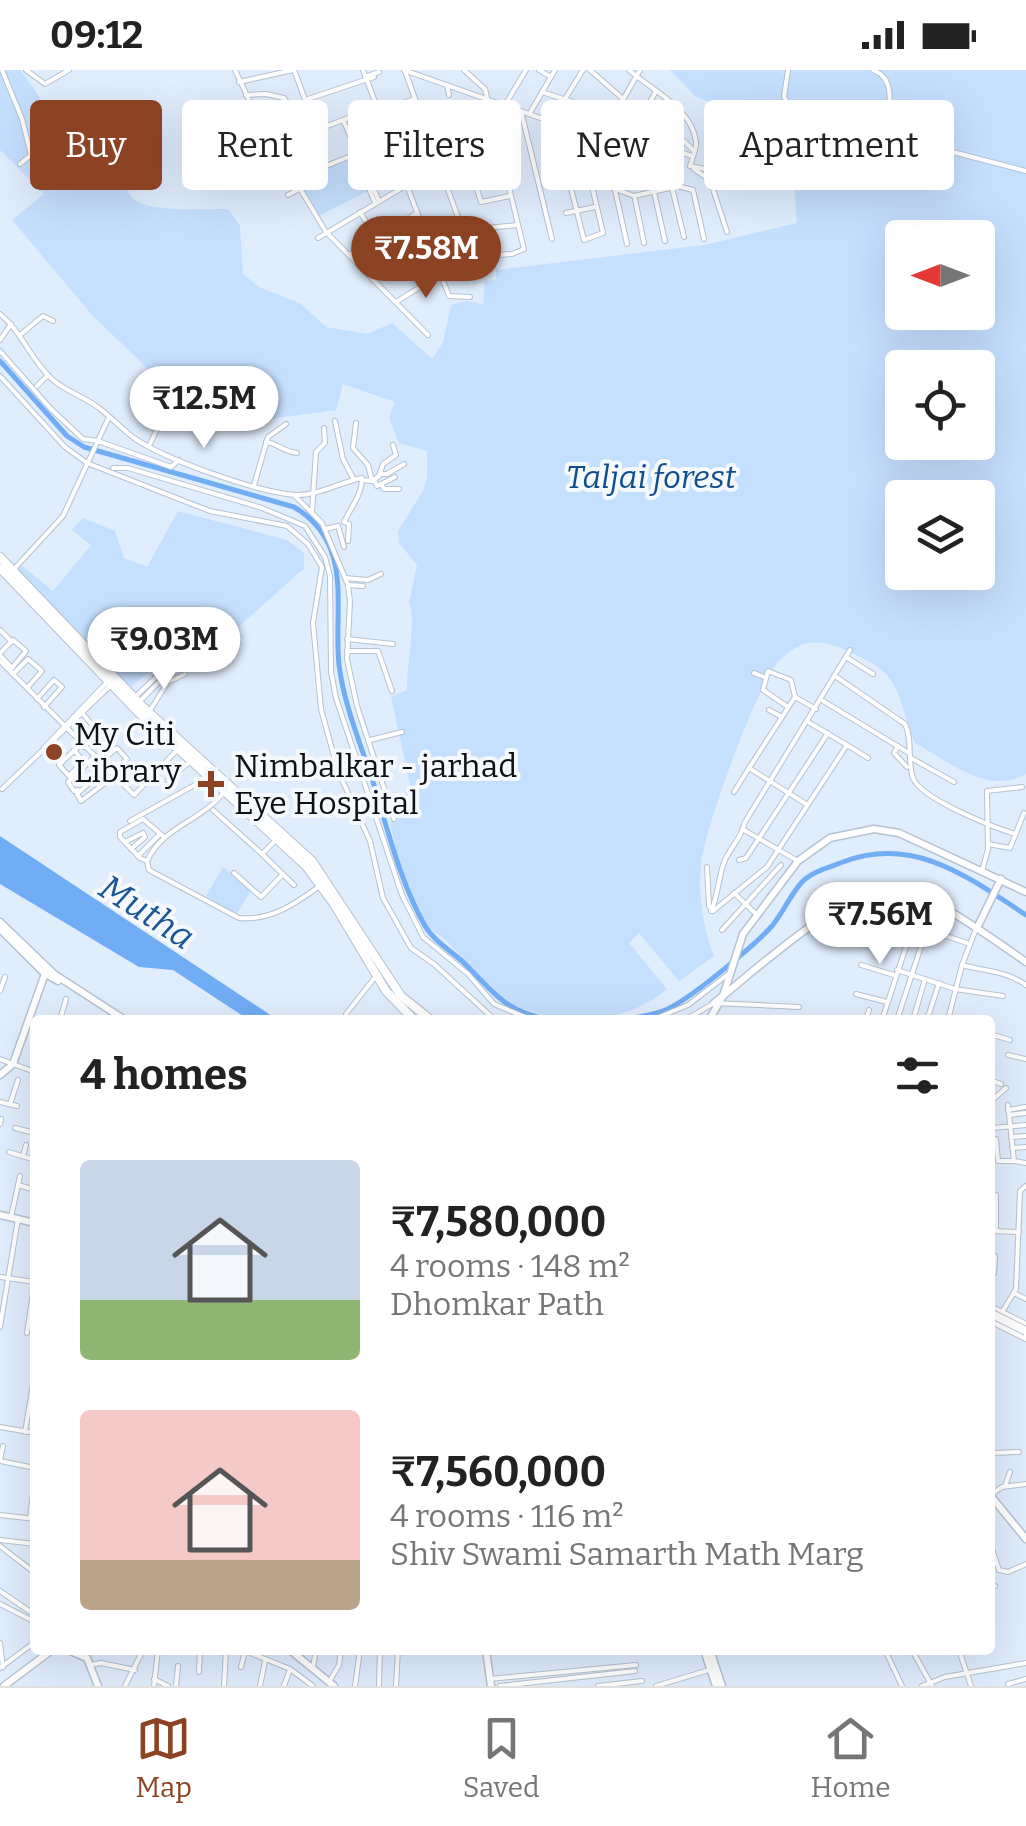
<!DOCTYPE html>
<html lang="en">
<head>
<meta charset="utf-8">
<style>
  :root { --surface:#fff; --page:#f6f6f6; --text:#222; --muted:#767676; --line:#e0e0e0; --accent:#8b4323 }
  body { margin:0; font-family:Bitter,serif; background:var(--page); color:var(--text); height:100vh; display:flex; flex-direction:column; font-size:38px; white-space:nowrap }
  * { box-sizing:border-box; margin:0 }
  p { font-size:32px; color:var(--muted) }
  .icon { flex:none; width:55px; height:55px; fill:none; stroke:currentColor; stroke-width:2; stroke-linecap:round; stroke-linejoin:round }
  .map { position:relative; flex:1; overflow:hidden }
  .panel { position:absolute; left:30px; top:945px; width:965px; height:640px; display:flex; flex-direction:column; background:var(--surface); border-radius:10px; box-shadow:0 10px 40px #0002 }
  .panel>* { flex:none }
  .guide { position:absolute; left:30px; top:30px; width:968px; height:90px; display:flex; gap:20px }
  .needle { width:65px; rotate:270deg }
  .buttons { position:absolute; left:885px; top:150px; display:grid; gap:20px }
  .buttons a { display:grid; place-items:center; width:110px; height:110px; border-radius:10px; background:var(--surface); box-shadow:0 10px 40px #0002; font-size:50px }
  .price { position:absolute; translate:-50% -85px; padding:0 22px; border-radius:35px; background:#fff; color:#222; font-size:32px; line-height:65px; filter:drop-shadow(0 2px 5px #0008) }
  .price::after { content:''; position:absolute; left:50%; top:60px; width:30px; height:22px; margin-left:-15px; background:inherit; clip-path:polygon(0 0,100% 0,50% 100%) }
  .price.selected { background:var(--accent); color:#fff }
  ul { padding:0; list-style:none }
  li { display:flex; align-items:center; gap:30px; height:250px; padding:0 50px }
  li span { display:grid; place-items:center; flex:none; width:280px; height:200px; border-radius:10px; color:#555 }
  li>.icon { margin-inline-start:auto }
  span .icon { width:120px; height:120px; fill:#fffc; stroke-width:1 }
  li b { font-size:42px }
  h2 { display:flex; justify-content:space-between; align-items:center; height:120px; padding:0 50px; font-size:42px }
  .chip { padding:0 35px; border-radius:10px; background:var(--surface); box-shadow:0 10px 40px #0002; font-size:35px; line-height:90px }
  .chip.selected { background:var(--accent); color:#fff }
  .status { display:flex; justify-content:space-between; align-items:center; height:70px; padding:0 50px; background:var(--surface); direction:ltr }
  .status svg { height:28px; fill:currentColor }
  .dock { display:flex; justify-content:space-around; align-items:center; height:140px; border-top:2px solid var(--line); background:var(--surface); font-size:28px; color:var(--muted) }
  .dock a { display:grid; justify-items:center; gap:5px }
  .dock .selected { color:var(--accent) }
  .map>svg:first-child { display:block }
  .green { fill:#c5dffe; fill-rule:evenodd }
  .water { fill:#71adf5 }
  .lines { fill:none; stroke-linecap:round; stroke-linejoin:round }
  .canal { stroke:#71adf5; stroke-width:5 }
  .street-casing { stroke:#b5c2d1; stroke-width:6 }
  .secondary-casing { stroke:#b5c2d1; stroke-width:9 }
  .primary-casing { stroke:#b5c2d1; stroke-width:10 }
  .street { stroke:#fff; stroke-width:4 }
  .secondary { stroke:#fff; stroke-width:6 }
  .primary { stroke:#fff; stroke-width:8 }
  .primary-bridge-casing { stroke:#b5c2d1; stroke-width:10; stroke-linecap:butt }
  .primary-bridge { stroke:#fff; stroke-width:8 }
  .poi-dot { fill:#8b4323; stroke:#f6f9fc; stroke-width:4 }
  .labels { text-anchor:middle; stroke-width:8; stroke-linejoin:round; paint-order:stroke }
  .park-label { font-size:32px; font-style:italic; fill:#104e8e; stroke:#f6f9fc }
  .poi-label { font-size:32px; fill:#0c1116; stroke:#f6f9fc; text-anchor:start }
  .water-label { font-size:35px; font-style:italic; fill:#1a5696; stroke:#f6f9fc }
</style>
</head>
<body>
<div class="status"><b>09:12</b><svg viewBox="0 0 49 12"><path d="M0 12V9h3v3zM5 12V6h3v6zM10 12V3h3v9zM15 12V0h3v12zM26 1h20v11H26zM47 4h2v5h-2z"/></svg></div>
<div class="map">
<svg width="1026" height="1616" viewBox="0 0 1026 1616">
  <rect width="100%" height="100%" fill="#e0edfd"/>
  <g class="green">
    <path d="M0 0H20C46 29 73 103 108 114L122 100C125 107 125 116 129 123 139 145 206 138 228 139L240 156 243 204 259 217 301 234 326 257 367 264 392 253 432 289 443 272 451 235 466 231 483 234 485 211 496 210V200L704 175 797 153 794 118 767 57 695 26 670 0H1026V704C987 726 950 692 915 673 906 655 904 633 894 615 884 596 863 588 845 580 820 569 804 568 782 588 758 609 704 760 701 795 698 824 703 859 714 886L679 911 639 863 629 873 667 919C624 957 550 958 502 928 481 915 466 891 449 873 442 866 431 861 425 854 407 833 396 780 390 753L410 714 391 627 407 620C406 599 417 548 409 533L417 495 399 473 398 461 423 421 427 408V381L399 373 389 348 395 332 343 314 336 340 269 349H200L92 245 12 150 44 124 0 80ZM902 168H978V242H902ZM902 298H978V372H902ZM902 428H978V502H902Z"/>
    <polygon points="356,85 370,120 317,147 294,109"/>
    <polygon points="178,441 287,470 304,483 304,498 190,601 171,583 131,617 16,504 21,495 53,521 91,475 72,460 83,448 115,461 124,488 147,497"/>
    <polygon points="223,797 252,819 236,845 206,826"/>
  </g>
  <polygon class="water" points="0,766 278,950 249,950 173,900 139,897 0,814"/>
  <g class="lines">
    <g class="canal">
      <path d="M0 291 67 366 84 377 294 437C355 473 333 537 339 595 344 635 361 675 373 712 388 760 400 812 425 856 434 871 450 880 463 892 496 924 501 939 549 950"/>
      <path d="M625 950C637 947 651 945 663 941 686 933 755 875 772 856 783 843 790 825 802 812 813 801 830 797 843 792 914 765 968 807 1026 845"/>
    </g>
    <defs>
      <g id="street">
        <polyline points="2,0 22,49 31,85 20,94"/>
        <polyline points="26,0 45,14 69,0"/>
        <polyline points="235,0 256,45 326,162 428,265"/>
        <polyline points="294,0 316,59"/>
        <polyline points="363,0 449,226 470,227"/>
        <polyline points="404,0 679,97"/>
        <polyline points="539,0 551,7"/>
        <polyline points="590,0 623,29"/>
        <path d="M629 0C650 19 693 39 696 72 697 78 692 89 690 96L725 103 728 113"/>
        <polyline points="788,0 784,27 788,34 887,65"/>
        <path d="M873 0C899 9 887 43 887 65L1026 101"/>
        <polyline points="405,1 463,161 463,184"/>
        <polyline points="365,7 379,2"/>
        <polyline points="239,12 293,0"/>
        <polyline points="447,15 449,25"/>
        <polyline points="542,22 613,45"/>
        <polyline points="246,25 266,24 284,28 308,63 376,38"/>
        <polyline points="565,29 583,0"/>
        <polyline points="305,30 374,7"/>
        <polyline points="505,35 526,0"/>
        <polyline points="395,36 414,29"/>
        <polyline points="521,41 552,169"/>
        <polyline points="530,43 555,0"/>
        <polyline points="343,50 379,131"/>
        <polyline points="640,51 660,63"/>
        <polyline points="666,53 694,81"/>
        <polyline points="364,54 380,48"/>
        <polyline points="555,54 584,170 603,163 579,61"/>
        <polyline points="413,61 426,57"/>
        <polyline points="308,63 324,94"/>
        <polyline points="595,68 605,115 634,126 674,117"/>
        <polyline points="601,68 640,0"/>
        <polyline points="654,73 692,86"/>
        <polyline points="626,77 656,21"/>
        <polyline points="357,80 387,68"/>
        <polyline points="417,80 432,75"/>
        <polyline points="650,81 671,44"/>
        <polyline points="265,84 275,77"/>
        <polyline points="379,86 392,81"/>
        <polyline points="468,89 481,132 510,126"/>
        <polyline points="268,93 280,85"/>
        <polyline points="383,96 397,91"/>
        <polyline points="601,96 693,120 704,169"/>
        <polyline points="694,99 710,110 727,162"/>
        <polyline points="275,100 285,94"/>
        <polyline points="386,106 401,101"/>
        <polyline points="639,106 644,86"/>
        <polyline points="294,109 358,83"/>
        <polyline points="506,111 517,108"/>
        <polyline points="672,118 684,167"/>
        <polyline points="615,120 627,174"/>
        <polyline points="370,121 375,133"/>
        <polyline points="654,122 665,171"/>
        <polyline points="288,125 299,119"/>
        <polyline points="635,129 644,173"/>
        <polyline points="360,142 367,153"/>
        <polyline points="566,143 595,137"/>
        <polyline points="477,159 517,155"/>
        <polyline points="463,161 477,159 480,186 512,184 524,179 485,19 464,0"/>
        <polyline points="318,168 407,115 495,75"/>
        <polyline points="349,185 417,143"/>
        <polyline points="438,195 452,189"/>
        <polyline points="372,209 428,175"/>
        <polyline points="396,232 441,204"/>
        <path d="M0 244C23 263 31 291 53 310 67 322 85 327 99 338 111 347 122 359 134 368 166 390 257 422 295 425 318 426 340 412 362 408 362 425 350 439 344 452L349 454 348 471"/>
        <polyline points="20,265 43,246 53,251"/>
        <polyline points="0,270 11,254"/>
        <polyline points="0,281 51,339 83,369 98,371 171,397 179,390"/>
        <polyline points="0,306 65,377 87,393 210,441 287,456 308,474 322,497 313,553 321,639 338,701 370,771 383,828 411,878 434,894 495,950"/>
        <polyline points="37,316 48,305"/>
        <polyline points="335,351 343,389 354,410"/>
        <polyline points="356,353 353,378 368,395 372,411"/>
        <path d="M266 372C277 373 281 381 297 383"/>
        <polyline points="149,376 157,359"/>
        <polyline points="113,398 128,398 262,438 305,456 325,487 330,506 331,602 336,628 402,825 423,867 468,904 494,934 532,950"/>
        <polyline points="380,404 387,404 404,394"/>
        <polyline points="362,410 372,411 379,406 383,394 396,385 393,375"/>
        <polyline points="374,410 377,416 395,407"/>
        <polyline points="381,414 384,419 399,419"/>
        <polyline points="254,415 268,367 286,354"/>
        <polyline points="294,425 322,453 348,515 350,532 347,589 357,636 394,749"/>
        <polyline points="312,442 316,382 325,373 324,358"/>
        <polyline points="325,459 338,456 344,477"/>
        <polyline points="15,498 63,446 109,347"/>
        <polyline points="345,508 368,510 381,504"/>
        <polyline points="348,515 363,516"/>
        <polyline points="0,560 10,570"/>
        <polyline points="347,569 393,574"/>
        <polyline points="347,581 378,581 392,621"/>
        <polyline points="0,583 13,570 26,581 11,599"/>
        <polyline points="0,585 12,598"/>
        <polyline points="846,587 873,604"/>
        <polyline points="0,591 134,725 179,678"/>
        <polyline points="754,603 764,607"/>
        <polyline points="13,604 28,589 42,601 27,618"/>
        <path d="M835 606 905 654C913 670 907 691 913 708 921 729 993 757 1015 764"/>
        <polyline points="795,627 816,639"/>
        <polyline points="134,628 172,592"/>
        <polyline points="37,629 54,610 62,617 44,637"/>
        <polyline points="823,631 909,683"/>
        <polyline points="138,633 177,594"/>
        <polyline points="788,637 763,620 768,601 791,610 795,627 749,698 806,734"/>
        <polyline points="769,640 782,647"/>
        <polyline points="149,642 168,612 185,604"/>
        <polyline points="808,652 847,675"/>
        <polyline points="370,670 402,662"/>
        <polyline points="80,673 94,657 82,643"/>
        <polyline points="898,676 894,683 907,697"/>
        <polyline points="84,677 98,662 104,661 113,672 96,689"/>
        <polyline points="44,678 108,611"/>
        <polyline points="74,680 83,691 69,706 59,695 81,674"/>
        <polyline points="911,688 954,712"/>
        <polyline points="100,692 117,678 127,689 115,701 111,700"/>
        <polyline points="99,704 105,713 81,731 77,724 106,698"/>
        <polyline points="168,710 191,691"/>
        <polyline points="85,713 103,696"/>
        <polyline points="2,719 111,615"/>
        <polyline points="78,720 74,721 68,712 93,688"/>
        <path d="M225 721C201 752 163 756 147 791L149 800 239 848C271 851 295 834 321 815"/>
        <polyline points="734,722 749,698"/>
        <polyline points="213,740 262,784 275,771"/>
        <polyline points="130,751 209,707"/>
        <polyline points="744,760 798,791"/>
        <polyline points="125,772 143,763 145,767 131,779"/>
        <polyline points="988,774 1010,778 1024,743"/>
        <polyline points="262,784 294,815"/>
        <polyline points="138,786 159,765"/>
        <polyline points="739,790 746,788 828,663"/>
        <polyline points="147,791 140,788 120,767 120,762 143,749 163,766"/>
        <polyline points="707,797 709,836 713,841 767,797 847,675 868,688"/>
        <polyline points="982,801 988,779 987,721 1022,717"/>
        <polyline points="234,803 261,827 283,804"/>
        <polyline points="734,823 755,843"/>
        <polyline points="875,839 881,832 917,843 882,950"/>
        <path d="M711 841C719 824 718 806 725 790 731 777 742 767 745 752L850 580"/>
        <polyline points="911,854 967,873"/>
        <polyline points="722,860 781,795"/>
        <polyline points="861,895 894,905"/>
        <path d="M962 895C985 901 1006 901 1026 915"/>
        <polyline points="897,900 955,919 1003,926"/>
        <polyline points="0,921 5,907"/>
        <polyline points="856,924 887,932"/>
        <polyline points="346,944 376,906"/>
        <polyline points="843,949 847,950"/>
        <polyline points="60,950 66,929"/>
        <polyline points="104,950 105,949"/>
        <polyline points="652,950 688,935 727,905"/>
        <polyline points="685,950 714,933 799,937"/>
        <polyline points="866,950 869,940"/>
        <polyline points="897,950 926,861"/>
        <polyline points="913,950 925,909"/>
        <polyline points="927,950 939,913"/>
        <polyline points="948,950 962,895 976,859"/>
        <polyline points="990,964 1010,970"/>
        <polyline points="1008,985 1026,989"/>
        <polyline points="0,989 35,1002"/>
        <polyline points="990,1010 1001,1014"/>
        <polyline points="0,1032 17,1036"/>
        <polyline points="990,1032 1006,1018"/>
        <polyline points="10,1034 18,1010"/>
        <polyline points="1008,1035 1014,1091 1026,1093"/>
        <polyline points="1008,1040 1025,1037"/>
        <polyline points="1009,1045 1025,1043"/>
        <polyline points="0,1054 1,1049"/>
        <polyline points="15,1058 35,1063"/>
        <polyline points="992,1058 1026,1055"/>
        <polyline points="1011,1067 1026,1066"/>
        <polyline points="996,1069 998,1091 1014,1091"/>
        <polyline points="1012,1078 1026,1077"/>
        <polyline points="9,1082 35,1090"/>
        <polyline points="23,1086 26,1075"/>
        <polyline points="18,1115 35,1120"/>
        <polyline points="990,1124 996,1125 996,1161"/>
        <polyline points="11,1147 20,1106"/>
        <polyline points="990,1161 1019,1162"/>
        <polyline points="990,1184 995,1186 994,1203 990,1205"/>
        <polyline points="0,1207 35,1212"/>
        <polyline points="1014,1223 1026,1229"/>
        <polyline points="1001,1244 1016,1219 1020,1121 1026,1116"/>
        <polyline points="0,1257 18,1149"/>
        <polyline points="27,1263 35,1210"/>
        <polyline points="0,1357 35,1363"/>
        <polyline points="25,1362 35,1303"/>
        <polyline points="991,1383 1019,1382"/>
        <polyline points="0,1390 3,1376"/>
        <polyline points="0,1391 35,1398"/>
        <polyline points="1005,1416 1010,1402"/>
        <polyline points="990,1425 1002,1417 1026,1414"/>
        <polyline points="0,1445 35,1449"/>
        <polyline points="30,1448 35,1407"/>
        <polyline points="0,1470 35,1474"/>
        <polyline points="990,1473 999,1500 1008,1502 1026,1494"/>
        <polyline points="0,1476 35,1503"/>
        <polyline points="990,1515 995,1516"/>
        <polyline points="0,1521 35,1545"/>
        <polyline points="0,1534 35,1552"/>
        <polyline points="0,1573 3,1597"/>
        <polyline points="243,1580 290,1599 313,1616"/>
        <polyline points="519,1580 521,1580"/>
        <polyline points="885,1580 902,1616"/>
        <polyline points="912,1580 932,1616"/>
        <polyline points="959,1580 971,1616"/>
        <polyline points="91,1595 101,1593 135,1600"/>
        <polyline points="241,1597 245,1581"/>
        <polyline points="313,1597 316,1580"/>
        <polyline points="0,1598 35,1572"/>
        <polyline points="199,1602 200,1580"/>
        <polyline points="154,1609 168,1616"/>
        <polyline points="490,1609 636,1595"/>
        <polyline points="329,1612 339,1595 341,1580"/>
        <polyline points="1008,1614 1026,1609"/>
        <polyline points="125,1616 143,1580"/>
        <polyline points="154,1616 158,1580"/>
        <polyline points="176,1616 178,1596"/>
        <polyline points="224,1616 226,1580"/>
        <polyline points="260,1616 265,1591"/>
        <polyline points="284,1616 290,1599"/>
        <polyline points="355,1616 360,1580"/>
        <polyline points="379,1616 380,1580"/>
        <polyline points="396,1616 398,1580"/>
        <polyline points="500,1616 635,1601"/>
        <polyline points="598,1616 642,1611"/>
        <polyline points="656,1616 709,1600"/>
        <polyline points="922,1616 945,1607 1026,1593"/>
      </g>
      <g id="secondary">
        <polyline points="0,852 54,904 125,950"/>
        <polyline points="977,858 1001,809"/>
        <polyline points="0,859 44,903 58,911"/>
        <path d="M714 933C754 902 850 811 901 818 926 821 1002 875 1026 892"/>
        <polyline points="709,950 723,926 743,864 798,791 830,768 874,759 899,763 1026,822"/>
        <polyline points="0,1005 13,994 47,898"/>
        <polyline points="0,1145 35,1153"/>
        <polyline points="990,1382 990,1387"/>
        <polyline points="990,1425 1026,1469"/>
        <polyline points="68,1580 87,1588 98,1616"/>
        <polyline points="290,1580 334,1616"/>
        <polyline points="486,1580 491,1616"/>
        <polyline points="704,1580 716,1616"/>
        <polyline points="710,1580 722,1616"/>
        <polyline points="4,1616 52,1580"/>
      </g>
      <g id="primary">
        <polyline points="0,487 143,637 312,791 401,926 431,950"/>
        <polyline points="0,498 138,642 306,796 334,834 386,921 414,950"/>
        <polyline points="990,1238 1026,1256"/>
        <polyline points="990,1249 1026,1267"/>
      </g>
    </defs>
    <use href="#street" class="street-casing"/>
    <use href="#secondary" class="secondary-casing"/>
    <use href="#primary" class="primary-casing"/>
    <use href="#street" class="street"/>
    <use href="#secondary" class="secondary"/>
    <use href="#primary" class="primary"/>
    <defs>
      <polyline id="primary-bridge" points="990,1243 1026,1261"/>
    </defs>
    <use href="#primary-bridge" class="primary-bridge-casing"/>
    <use href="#primary-bridge" class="primary-bridge"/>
  </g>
  <g class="poi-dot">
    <circle cx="54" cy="682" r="10"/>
    <path d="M206 699h10v10h10v10h-10v10h-10v-10h-10v-10h10z"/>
  </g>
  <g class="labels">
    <g class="park-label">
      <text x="651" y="418">Taljai forest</text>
    </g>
    <g class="poi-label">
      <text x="74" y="675">My Citi<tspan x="74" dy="37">Library</tspan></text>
      <text x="234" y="707">Nimbalkar - jarhad<tspan x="234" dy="37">Eye Hospital</tspan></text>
    </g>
    <g class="water-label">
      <text transform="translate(147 842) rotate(33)" y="12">Mutha</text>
    </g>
  </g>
</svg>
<div class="buttons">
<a><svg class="needle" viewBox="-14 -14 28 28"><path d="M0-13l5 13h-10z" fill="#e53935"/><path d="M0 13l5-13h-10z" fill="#767676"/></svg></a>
<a><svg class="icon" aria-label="locate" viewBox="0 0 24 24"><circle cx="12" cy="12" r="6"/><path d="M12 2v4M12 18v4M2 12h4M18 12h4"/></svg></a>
<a><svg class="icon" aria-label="layers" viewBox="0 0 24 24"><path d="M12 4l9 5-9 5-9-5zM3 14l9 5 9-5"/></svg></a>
</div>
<b class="price selected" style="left:426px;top:231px">₹7.58M</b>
<b class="price" style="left:204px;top:381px">₹12.5M</b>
<b class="price" style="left:164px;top:622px">₹9.03M</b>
<b class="price" style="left:880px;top:897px">₹7.56M</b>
<div class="guide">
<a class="chip selected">Buy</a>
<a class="chip">Rent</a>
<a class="chip">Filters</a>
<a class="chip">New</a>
<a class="chip">Apartment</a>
</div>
<section class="panel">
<h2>4 homes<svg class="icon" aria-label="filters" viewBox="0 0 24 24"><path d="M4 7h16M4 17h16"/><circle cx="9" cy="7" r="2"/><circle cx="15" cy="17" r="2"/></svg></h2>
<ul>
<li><span style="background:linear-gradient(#c9d6e8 70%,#8fb573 0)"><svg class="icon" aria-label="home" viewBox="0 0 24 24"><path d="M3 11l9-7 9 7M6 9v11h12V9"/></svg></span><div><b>₹7,580,000</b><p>4 rooms · 148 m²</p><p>Dhomkar Path</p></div></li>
<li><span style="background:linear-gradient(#f6c9c9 75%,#b9a48a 0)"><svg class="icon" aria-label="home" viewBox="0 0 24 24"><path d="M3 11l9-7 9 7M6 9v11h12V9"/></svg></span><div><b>₹7,560,000</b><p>4 rooms · 116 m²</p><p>Shiv Swami Samarth Math Marg</p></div></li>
</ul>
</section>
</div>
<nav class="dock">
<a class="selected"><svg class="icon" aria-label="map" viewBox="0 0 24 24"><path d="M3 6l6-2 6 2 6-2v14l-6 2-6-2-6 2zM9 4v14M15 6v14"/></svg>Map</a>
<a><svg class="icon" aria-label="saved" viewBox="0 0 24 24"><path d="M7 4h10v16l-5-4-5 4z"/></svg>Saved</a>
<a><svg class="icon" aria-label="home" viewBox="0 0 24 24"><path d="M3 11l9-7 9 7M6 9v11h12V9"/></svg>Home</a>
</nav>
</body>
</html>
